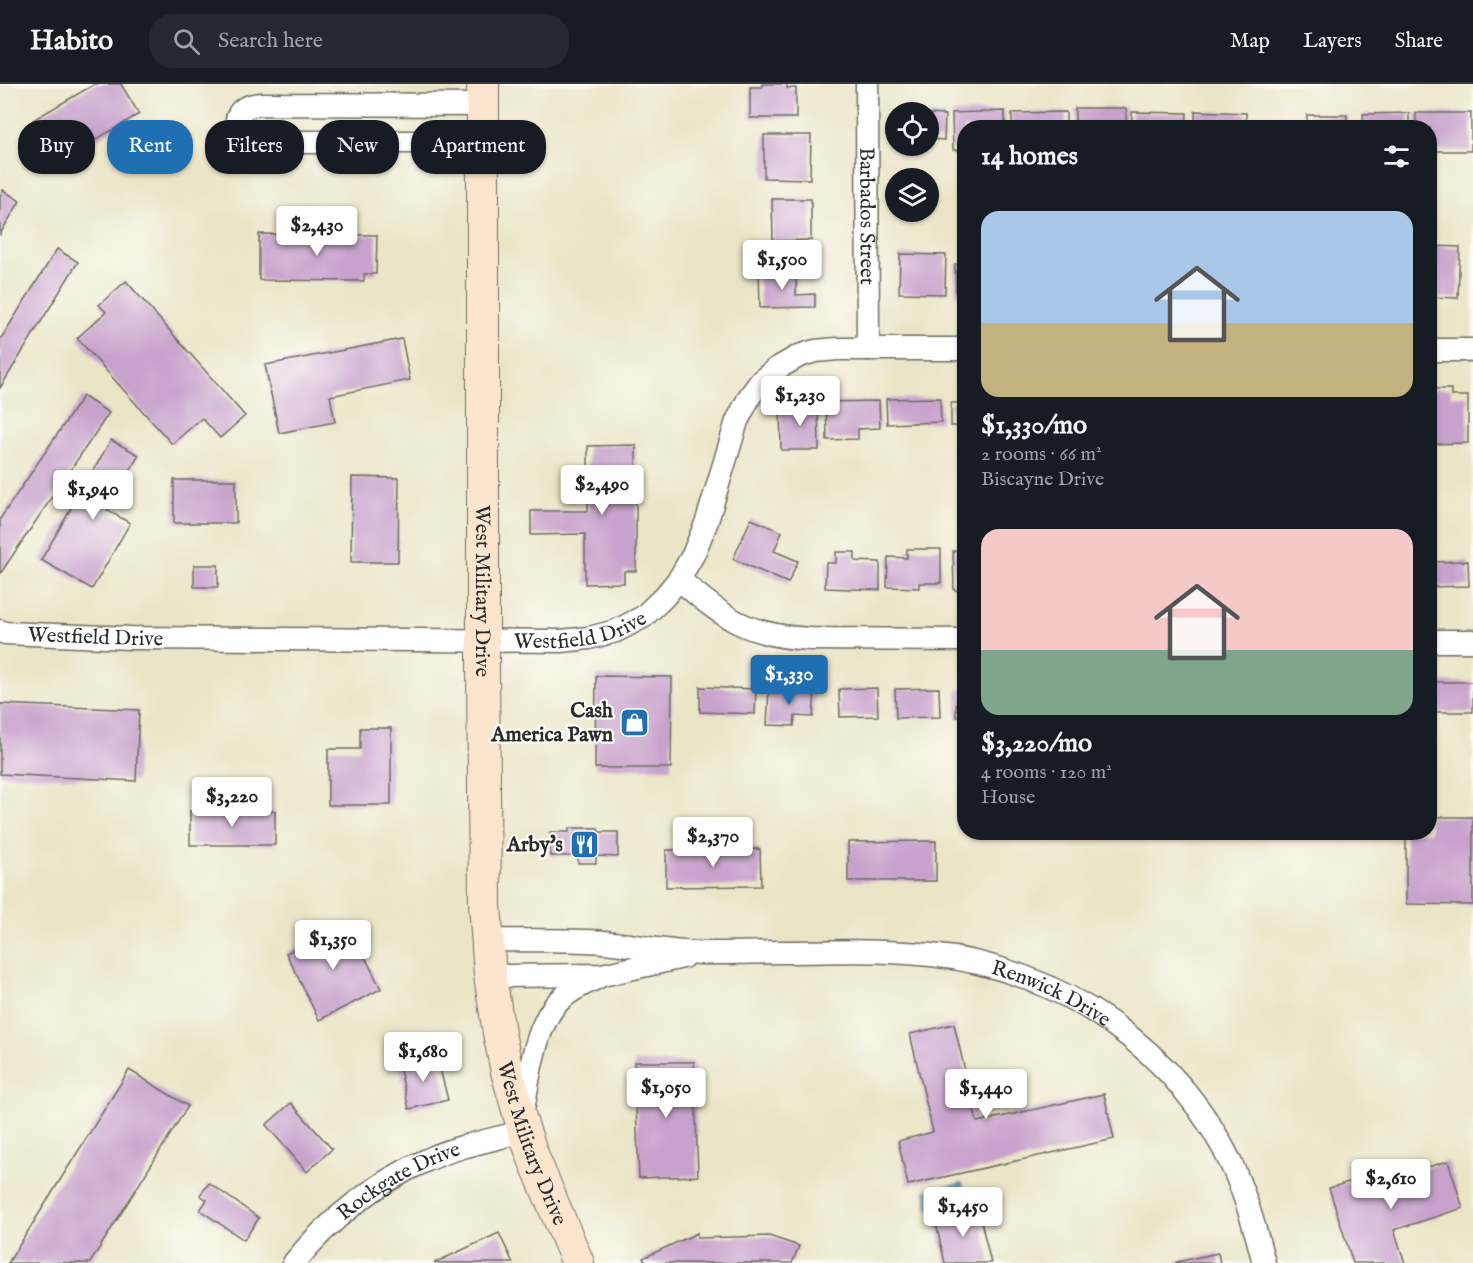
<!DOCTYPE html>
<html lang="en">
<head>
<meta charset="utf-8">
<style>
  :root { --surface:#171b24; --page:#242831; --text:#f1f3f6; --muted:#9ea1a6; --line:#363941; --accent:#1f6fb2 }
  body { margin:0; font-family:"IM FELL English",serif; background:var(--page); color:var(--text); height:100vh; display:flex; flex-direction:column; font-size:22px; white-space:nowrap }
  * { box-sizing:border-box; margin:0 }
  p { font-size:20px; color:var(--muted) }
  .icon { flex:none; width:33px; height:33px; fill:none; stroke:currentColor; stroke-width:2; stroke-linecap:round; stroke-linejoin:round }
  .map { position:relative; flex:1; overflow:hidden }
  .details { position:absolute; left:957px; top:36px; width:480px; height:720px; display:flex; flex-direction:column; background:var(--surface); border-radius:24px; box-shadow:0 2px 4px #0004 }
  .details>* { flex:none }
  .guide { position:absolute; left:18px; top:36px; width:570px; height:54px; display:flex; gap:12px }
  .controls { position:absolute; left:885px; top:18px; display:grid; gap:12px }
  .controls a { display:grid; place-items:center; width:54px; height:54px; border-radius:50%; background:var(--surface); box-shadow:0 2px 4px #0004; font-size:30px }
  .price { position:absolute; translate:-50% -51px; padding:0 14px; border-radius:6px; background:#fff; color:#222; font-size:20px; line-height:39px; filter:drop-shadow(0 2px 3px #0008) }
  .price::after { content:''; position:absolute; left:50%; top:36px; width:18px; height:14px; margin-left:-9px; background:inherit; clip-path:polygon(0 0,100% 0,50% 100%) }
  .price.current { background:var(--accent); color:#fff }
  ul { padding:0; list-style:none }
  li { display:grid; align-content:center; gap:12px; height:318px; padding:0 24px }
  li span { display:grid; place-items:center; height:186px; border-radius:18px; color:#555 }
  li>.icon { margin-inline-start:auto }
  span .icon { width:108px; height:108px; fill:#fffc; stroke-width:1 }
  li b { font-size:26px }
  h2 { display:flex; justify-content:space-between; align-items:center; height:72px; padding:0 24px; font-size:26px }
  .tag { padding:0 21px; border-radius:24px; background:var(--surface); box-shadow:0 2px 4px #0004; font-size:21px; line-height:54px }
  .tag.current { background:var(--accent); color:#fff }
  header { display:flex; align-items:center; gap:36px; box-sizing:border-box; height:84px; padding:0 30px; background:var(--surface); border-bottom:2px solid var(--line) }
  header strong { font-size:28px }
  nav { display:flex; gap:33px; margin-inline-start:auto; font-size:21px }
  .search { width:420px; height:54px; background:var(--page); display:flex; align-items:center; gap:15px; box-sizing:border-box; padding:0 21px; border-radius:24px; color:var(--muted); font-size:22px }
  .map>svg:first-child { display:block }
  .water { fill:#58aad3; stroke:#426a7f; stroke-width:1.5 }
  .building { fill:#c7a2cc }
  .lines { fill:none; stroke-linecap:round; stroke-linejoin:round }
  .street-casing { stroke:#6e6c62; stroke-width:25 }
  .secondary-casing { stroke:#6e6c62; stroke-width:34 }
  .street { stroke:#fff; stroke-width:22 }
  .secondary { stroke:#fbe5cf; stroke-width:32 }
  .labels { text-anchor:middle; stroke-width:4.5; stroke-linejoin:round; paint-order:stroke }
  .street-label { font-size:21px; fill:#2b2b2b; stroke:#fdfcf7 }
  .poi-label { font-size:21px; font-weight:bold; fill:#2b2b2b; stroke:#fdfcf7; text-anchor:end }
</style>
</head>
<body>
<header>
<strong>Habito</strong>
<div class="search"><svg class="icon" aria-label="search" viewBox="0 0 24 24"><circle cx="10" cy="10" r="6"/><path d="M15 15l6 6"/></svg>Search here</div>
<nav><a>Map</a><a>Layers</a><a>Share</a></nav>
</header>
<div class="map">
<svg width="1473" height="1179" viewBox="0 0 1473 1179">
  <rect width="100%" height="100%" fill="#fdfcf7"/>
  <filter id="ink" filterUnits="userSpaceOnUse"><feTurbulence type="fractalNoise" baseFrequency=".0167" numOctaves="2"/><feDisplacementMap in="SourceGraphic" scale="12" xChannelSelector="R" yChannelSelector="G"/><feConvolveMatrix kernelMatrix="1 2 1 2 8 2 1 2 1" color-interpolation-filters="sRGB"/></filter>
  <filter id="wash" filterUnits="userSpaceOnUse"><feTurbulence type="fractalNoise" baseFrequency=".008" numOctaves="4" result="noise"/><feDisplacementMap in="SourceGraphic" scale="24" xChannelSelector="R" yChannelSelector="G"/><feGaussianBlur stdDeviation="1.35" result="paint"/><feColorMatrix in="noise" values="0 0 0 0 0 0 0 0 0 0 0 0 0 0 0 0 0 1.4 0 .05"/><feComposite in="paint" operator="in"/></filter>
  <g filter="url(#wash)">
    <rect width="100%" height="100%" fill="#ebe5c7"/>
    <polygon class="water" points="962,1099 966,1116 929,1125 926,1107"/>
    <g id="blocks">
      <g class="building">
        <polygon points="95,0 121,0 139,30 58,78 33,36"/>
        <polygon points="762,0 787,0 787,4 796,4 796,34 750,34 750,3 762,3"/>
        <rect x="1075" y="24" width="51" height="20"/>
        <polygon points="1005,27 1005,44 964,44 964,66 953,66 952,29"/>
        <polygon points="1195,27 1246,29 1246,44 1195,44"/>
        <polygon points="1066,28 1066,44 1012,44 1012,29"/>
        <polygon points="1132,28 1187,29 1186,44 1132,44"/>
        <polygon points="1409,29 1409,44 1364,44 1363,30"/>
        <polygon points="1416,29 1471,29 1471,67 1430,67 1430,44 1416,44"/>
        <polygon points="928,30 945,31 944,56 928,55"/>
        <rect x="1307" y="31" width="40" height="13"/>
        <polygon points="764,51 811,51 810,95 764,94"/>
        <polygon points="3,106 20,117 0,150 0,112"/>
        <polygon points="772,115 811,115 811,156 773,157"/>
        <polygon points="259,150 377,151 376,190 364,190 364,197 259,196"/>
        <polygon points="1430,162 1460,163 1458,214 1430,213"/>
        <polygon points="57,165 78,178 0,304 0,256"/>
        <polygon points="900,170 946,171 945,210 899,209"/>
        <polygon points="955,180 964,180 964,210 956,210"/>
        <polygon points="796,186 796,211 815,210 815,223 760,224 759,187"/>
        <polygon points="126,197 245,332 220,354 202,334 172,360 77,254 106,228 99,221"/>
        <polygon points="402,255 410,296 330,312 335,338 279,349 265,281"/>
        <polygon points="1430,305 1451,305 1451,312 1468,312 1468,359 1430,360"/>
        <polygon points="83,312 109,329 0,490 0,435"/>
        <polygon points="959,312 964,312 964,342 951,342 951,319 959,319"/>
        <polygon points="940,314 941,338 887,340 886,315"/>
        <polygon points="879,317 880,344 858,345 858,355 827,356 826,318"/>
        <polygon points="818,320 819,366 781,366 780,321"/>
        <polygon points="111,356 139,371 107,426 130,439 92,505 41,476"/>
        <polygon points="636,361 636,487 624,487 624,499 585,500 585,450 531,451 531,427 588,427 588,362"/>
        <polygon points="352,393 399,394 398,478 351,478"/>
        <rect x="174" y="396" width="62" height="43"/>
        <polygon points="751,435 782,448 774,467 798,477 788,499 733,475"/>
        <polygon points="907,465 941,465 941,499 919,499 919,504 887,503 888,473 907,474"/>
        <polygon points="953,467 964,467 964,506 954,506"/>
        <polygon points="836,468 855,468 855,477 880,478 880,506 825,504 826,479 836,479"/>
        <polygon points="1468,477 1469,502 1430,503 1430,478"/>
        <rect x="194" y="481" width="24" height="22"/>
        <polygon points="596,592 672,593 671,684 595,684"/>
        <rect x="1430" y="598" width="43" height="30"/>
        <polygon points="700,603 756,605 755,630 700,628"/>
        <polygon points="877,604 878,632 840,633 839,605"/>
        <polygon points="939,604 940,633 896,634 895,605"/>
        <polygon points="769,605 815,607 813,633 795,632 794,642 767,641"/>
        <polygon points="957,606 964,606 964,633 956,633"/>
        <polygon points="0,620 139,626 136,697 0,690"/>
        <polygon points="360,644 391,644 391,721 328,721 328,665 360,665"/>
        <rect x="190" y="727" width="85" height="34"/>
        <polygon points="1430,733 1473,733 1473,821 1406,820 1406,748 1430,748"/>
        <polygon points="569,744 598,744 598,748 618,748 618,773 596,772 596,779 578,779 578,772 550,772 550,748 569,748"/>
        <polygon points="936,757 936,797 848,797 848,758"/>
        <polygon points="760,765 761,802 666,803 666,766"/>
        <polygon points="348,839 381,905 319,936 286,869"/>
        <polygon points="954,940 977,1038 1104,1010 1114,1055 908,1101 898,1057 933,1048 910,950"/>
        <polygon points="437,973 448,1016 409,1025 399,982"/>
        <polygon points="634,978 694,978 698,1092 639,1094"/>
        <polygon points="129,986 188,1022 90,1179 8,1179"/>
        <polygon points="291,1019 332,1065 307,1088 266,1041"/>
        <polygon points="1448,1077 1463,1124 1394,1146 1405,1179 1353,1179 1329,1104 1379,1089 1382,1097"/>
        <polygon points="209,1099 259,1134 244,1156 200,1126 207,1116 200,1111"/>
        <polygon points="978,1125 991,1179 945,1179 935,1135"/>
        <polygon points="499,1149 513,1179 434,1179"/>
        <polygon points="697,1149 697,1154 769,1152 799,1162 792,1179 646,1179 643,1174"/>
        <polygon points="1218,1169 1220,1179 1176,1179 1176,1178"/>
      </g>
    </g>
  </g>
  <g filter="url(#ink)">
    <use href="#blocks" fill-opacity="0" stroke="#6e6c62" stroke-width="1.5"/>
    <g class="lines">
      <defs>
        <g id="street">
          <path id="s1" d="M867 0 868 265"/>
          <path d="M483 21 260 20C255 21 250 21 245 24 235 30 233 46 243 53 247 57 251 57 257 58H483"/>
          <polyline points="1430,266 1473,266"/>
          <path d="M679 495C724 535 749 552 811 555L964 556"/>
          <path id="s2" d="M0 547 5 549 131 554 561 557 589 554 616 547 643 533 664 513 679 495 693 471 707 437 737 337 750 312 761 297 776 285 799 272 815 267 837 265H964"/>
          <polyline points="1430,557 1473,557"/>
          <path id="s3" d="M487 856C526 857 566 855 604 858 637 861 669 869 702 869 778 870 855 863 931 871 1060 884 1181 967 1234 1086 1247 1116 1256 1147 1264 1179"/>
          <polyline points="490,892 602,891 683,873"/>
          <path d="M522 1032C528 999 534 943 558 918 569 907 583 900 597 894"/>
          <path id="s4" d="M294 1179C328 1136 377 1098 427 1076 457 1062 492 1056 524 1047"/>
        </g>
        <g id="secondary">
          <path id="s5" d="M483 0V585L485 820 490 892 499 949 507 988 524 1047 534 1075 578 1179"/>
        </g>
      </defs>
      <use href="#street" class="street-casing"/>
      <use href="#secondary" class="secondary-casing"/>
      <use href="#street" class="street"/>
      <use href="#secondary" class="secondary"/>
    </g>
  </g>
  <defs>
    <symbol id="shop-square" viewBox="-11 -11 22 22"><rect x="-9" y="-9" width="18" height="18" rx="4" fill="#1f6fb2" stroke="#fdfcf7"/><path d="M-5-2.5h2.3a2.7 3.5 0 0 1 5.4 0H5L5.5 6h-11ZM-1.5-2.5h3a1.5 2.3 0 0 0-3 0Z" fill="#fff"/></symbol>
    <symbol id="restaurant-square" viewBox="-11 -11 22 22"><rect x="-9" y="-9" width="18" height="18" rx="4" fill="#1f6fb2" stroke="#fdfcf7"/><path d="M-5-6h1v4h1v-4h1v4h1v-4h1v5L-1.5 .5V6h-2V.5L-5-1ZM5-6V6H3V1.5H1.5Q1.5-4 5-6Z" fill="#fff"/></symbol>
  </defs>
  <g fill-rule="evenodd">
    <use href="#shop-square" x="618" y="622" width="33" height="33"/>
    <use href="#restaurant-square" x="568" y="744" width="33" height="33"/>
  </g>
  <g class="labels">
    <g class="street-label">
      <text dy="7" stroke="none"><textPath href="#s1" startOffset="132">Barbados Street</textPath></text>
      <text dy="7" stroke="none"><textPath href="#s5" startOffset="507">West Military Drive</textPath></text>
      <text dy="7" stroke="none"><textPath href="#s2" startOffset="582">Westfield Drive</textPath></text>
      <text dy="7" stroke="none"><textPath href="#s2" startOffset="96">Westfield Drive</textPath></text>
      <text dy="7" stroke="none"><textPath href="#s3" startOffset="572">Renwick Drive</textPath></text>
      <text dy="7" stroke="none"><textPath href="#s5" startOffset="1065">West Military Drive</textPath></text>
      <text dy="7" stroke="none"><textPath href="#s4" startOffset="135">Rockgate Drive</textPath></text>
    </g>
    <g class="poi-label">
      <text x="613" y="633">Cash<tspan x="613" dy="24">America Pawn</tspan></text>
      <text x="563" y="767">Arby's</text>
    </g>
  </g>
</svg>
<div class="controls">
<a><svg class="icon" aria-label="locate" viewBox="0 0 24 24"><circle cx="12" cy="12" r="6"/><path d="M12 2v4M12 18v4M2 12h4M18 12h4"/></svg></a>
<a><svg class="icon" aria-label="layers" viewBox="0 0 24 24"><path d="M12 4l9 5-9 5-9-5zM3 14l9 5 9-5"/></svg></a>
</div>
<b class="price" style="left:317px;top:173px">$2,430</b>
<b class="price" style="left:782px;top:207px">$1,500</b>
<b class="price" style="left:800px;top:343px">$1,230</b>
<b class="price" style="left:602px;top:432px">$2,490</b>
<b class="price" style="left:93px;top:437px">$1,940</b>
<b class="price current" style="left:789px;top:622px">$1,330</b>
<b class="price" style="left:232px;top:744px">$3,220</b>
<b class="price" style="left:713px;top:784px">$2,370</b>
<b class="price" style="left:333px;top:887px">$1,350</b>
<b class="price" style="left:423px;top:999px">$1,680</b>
<b class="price" style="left:666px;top:1035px">$1,050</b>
<b class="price" style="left:986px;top:1036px">$1,440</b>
<b class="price" style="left:1391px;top:1126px">$2,610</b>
<b class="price" style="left:963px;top:1154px">$1,450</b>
<div class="guide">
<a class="tag">Buy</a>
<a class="tag current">Rent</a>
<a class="tag">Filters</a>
<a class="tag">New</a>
<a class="tag">Apartment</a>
</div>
<section class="details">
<h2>14 homes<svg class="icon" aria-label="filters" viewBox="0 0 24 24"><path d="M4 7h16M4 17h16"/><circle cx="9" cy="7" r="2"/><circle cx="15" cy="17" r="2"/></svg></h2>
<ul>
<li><span style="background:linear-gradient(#a9c7e8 60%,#c2b280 0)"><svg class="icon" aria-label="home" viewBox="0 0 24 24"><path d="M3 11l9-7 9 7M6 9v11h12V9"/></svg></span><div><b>$1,330/mo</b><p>2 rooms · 66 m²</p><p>Biscayne Drive</p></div></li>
<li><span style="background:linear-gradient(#f6c9c9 65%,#7fa58c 0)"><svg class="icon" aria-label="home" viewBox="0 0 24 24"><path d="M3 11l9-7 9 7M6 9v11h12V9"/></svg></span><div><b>$3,220/mo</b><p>4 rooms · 120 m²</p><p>House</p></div></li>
</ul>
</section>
</div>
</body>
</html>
